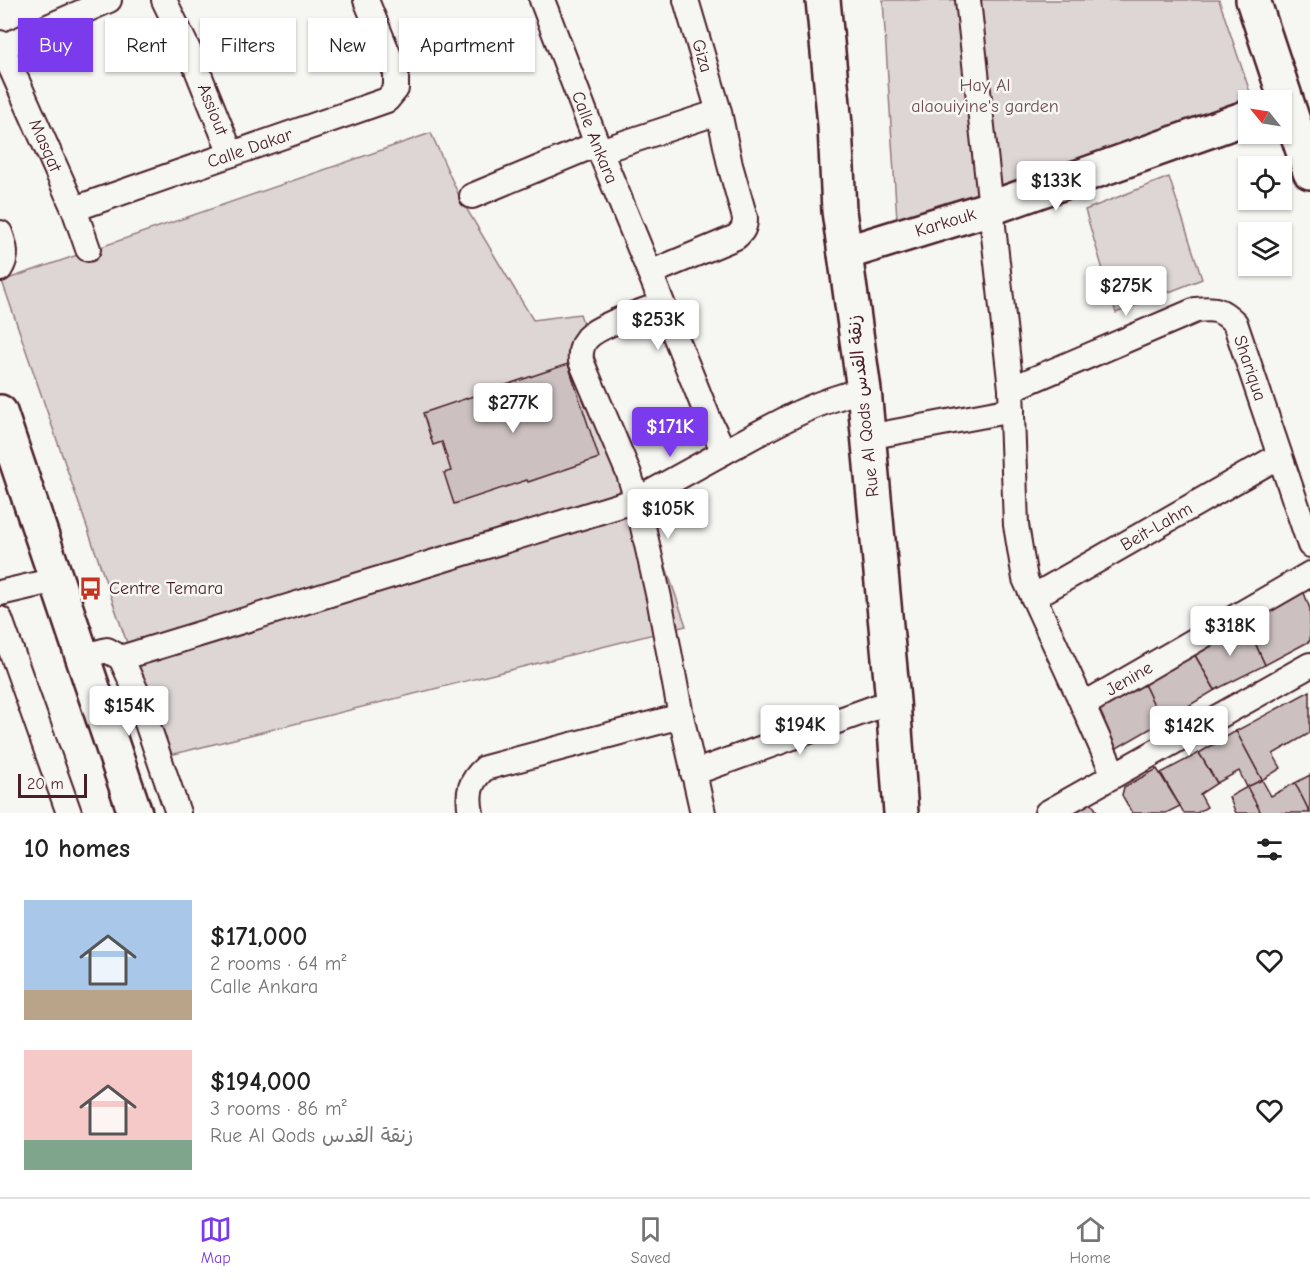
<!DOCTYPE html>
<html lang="en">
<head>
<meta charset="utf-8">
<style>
  :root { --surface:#fff; --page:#f2f2f2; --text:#222; --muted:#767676; --line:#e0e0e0; --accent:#7c3aed }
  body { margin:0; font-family:"Comic Neue","Playpen Sans Arabic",sans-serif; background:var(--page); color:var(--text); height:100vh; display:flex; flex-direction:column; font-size:22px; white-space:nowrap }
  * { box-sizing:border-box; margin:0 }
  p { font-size:20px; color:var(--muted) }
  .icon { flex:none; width:33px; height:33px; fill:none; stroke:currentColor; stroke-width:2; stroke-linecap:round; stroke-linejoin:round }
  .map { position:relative; height:813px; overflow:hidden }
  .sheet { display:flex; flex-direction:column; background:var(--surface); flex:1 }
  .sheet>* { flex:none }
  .hud { position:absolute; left:18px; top:18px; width:600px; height:54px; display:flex; gap:12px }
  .needle { width:39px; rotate:300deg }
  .buttons { position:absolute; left:1238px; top:90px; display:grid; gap:12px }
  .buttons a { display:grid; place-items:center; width:54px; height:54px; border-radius:0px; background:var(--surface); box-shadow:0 2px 4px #0004; font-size:30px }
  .scale { position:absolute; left:18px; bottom:15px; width:69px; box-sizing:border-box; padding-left:6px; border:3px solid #4a1f2b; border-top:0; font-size:16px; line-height:21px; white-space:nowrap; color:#4a1f2b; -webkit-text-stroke:4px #f6f6f2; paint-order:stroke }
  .price { position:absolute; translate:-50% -51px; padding:0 14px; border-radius:6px; background:#fff; color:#222; font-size:20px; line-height:39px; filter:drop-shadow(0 2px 3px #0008) }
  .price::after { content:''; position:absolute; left:50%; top:36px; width:18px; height:14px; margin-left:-9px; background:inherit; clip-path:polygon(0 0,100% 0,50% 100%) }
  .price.active { background:var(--accent); color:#fff }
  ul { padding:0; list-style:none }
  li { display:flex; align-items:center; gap:18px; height:150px; padding:0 24px }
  li span { display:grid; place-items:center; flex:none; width:168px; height:120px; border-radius:0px; color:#555 }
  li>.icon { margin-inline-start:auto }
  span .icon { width:72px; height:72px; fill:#fffc; stroke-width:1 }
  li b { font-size:26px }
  h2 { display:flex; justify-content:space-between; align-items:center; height:72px; padding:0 24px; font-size:26px }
  .tag { padding:0 21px; border-radius:0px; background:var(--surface); box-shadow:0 2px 4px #0004; font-size:21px; line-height:54px }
  .tag.active { background:var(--accent); color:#fff }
  .tabs { display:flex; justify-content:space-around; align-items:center; height:84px; border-top:2px solid var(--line); background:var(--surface); font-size:16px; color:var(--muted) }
  .tabs a { display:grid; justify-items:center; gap:3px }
  .tabs .active { color:var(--accent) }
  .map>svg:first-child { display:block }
  .green { fill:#ddd6d5; stroke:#947a80; stroke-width:1.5 }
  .building { fill:#ccc1c0; stroke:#4a1f2b; stroke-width:1.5 }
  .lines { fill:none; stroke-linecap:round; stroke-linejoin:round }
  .street-casing { stroke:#4a1f2b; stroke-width:28 }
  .secondary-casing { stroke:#4a1f2b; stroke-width:38 }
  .primary-casing { stroke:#4a1f2b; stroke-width:38 }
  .street { stroke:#f6f6f2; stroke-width:24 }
  .secondary { stroke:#f6f6f2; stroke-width:33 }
  .primary { stroke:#f6f6f2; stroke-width:33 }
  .labels { text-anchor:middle; stroke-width:5; stroke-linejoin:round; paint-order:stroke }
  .street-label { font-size:18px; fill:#4a1f2b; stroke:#f6f6f2 }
  .park-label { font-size:18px; fill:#6f4d56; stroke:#f6f6f2 }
  .poi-label { font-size:18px; fill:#4a1f2b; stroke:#f6f6f2; text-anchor:start }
</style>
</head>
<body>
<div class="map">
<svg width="1310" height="813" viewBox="0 0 1310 813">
  <rect width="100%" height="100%" fill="#f6f6f2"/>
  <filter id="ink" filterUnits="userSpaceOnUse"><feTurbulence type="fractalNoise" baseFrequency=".0167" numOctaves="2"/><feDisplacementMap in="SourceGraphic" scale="12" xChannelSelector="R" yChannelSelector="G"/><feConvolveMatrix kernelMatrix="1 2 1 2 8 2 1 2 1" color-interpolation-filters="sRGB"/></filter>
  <g filter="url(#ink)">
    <g class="green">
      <polygon points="883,0 1219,0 1252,98 1075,167 897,220"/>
      <polygon points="431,133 460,198 533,320 580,314 686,626 166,756 2,281"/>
      <polygon points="1169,177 1202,279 1116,313 1085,210"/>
    </g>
    <g class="building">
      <polygon points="568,364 599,458 528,482 527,480 454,504 444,473 451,471 442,442 433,445 423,413"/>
      <polygon points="1303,590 1310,609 1310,641 1265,665 1245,621"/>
      <polygon points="1245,621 1265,665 1215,690 1193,652"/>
      <polygon points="1193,652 1215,690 1162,722 1143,682"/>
      <polygon points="1143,682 1162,722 1110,752 1092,714"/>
      <polygon points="1310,691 1310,733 1273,754 1281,768 1262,780 1236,731"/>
      <polygon points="1236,731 1262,780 1247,787 1239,771 1217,783 1199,753"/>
      <polygon points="1199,753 1217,783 1200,794 1207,807 1197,813 1184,813 1161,773"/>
      <polygon points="1157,769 1180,806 1166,813 1132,813 1122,795 1124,787"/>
      <polygon points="1310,775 1310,813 1295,783"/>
      <polygon points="1262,780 1271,796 1295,783 1310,813 1261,813 1247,787"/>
      <polygon points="1247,787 1261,813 1236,813 1229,797"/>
      <polygon points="1089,799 1098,813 1064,813"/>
    </g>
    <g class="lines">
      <defs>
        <g id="street">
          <path id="s1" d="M164 0 194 62 231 154"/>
          <path id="s2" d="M542 0 597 144 650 273"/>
          <path id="s3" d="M686 0 719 112 730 165 745 218C745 227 743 231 736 237L650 273 709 420 724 452C773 426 809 403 864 390"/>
          <path id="s4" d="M968 0 1011 389 1016 525 1025 579 1083 705 1310 574"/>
          <path id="s5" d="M0 43 74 209 88 249"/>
          <polyline points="0,48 109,0"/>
          <polyline points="600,151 719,112"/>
          <polyline points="472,196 597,144"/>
          <path id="s6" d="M74 209 387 100 396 89V73L366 0"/>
          <path d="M0 233C5 246 8 257 0 269"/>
          <path d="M662 304C644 311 599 325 587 338 581 345 580 352 581 361L629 474 637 500 659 598 681 716 703 813"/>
          <path id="s7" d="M1011 389 1196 310C1215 308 1221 309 1235 323L1310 545"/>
          <polyline points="868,437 1012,410"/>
          <polyline points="0,593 56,580"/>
          <path id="s8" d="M1033 597 1279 456"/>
          <polyline points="0,619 69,813"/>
          <polyline points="81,657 107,650 121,658 136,691 178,813"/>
          <polyline points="121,658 637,500 724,452"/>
          <polyline points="1083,705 1114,775"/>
          <polyline points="693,773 893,701"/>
          <path d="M471 813C467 793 470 781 485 768L681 716"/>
          <polyline points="1047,813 1310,665"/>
        </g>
        <g id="secondary">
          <polyline points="823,0 835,125 839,211 864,390 893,701 901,813"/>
          <polyline points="1253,0 1310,172"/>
          <path id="s9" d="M845 253 991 208 1248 117"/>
        </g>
        <polyline id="primary" points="0,412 135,813"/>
      </defs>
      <use href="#street" class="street-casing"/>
      <use href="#secondary" class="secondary-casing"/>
      <use href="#primary" class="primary-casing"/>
      <use href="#street" class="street"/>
      <use href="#secondary" class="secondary"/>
      <use href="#primary" class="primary"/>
    </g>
  </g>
  <defs>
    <symbol id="bus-bare" viewBox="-9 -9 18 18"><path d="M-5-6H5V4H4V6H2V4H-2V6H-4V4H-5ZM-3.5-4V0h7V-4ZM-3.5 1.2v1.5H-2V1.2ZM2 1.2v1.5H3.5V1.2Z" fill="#c8321e" stroke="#f6f6f2" stroke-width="2.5" paint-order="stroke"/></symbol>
  </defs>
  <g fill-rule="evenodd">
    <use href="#bus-bare" x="74" y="572" width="33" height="33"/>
  </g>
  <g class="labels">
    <g class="street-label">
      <text dy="6" stroke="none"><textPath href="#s3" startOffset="58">Giza</textPath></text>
      <text dy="6" stroke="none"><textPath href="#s1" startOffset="120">Assiout</textPath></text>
      <text dy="6" stroke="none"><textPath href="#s2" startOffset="147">Calle Ankara</textPath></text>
      <text dy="6" stroke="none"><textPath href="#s5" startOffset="112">Masqat</textPath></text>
      <text dy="6" stroke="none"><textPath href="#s6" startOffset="186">Calle Dakar</textPath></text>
      <text dy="6" stroke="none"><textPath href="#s9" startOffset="105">Karkouk</textPath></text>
      <text dy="6" stroke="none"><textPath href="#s7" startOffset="292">Shariqua</textPath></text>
      <text transform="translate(863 406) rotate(-96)" y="6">Rue Al Qods زنقة القدس</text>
      <text dy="6" stroke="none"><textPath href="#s8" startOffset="142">Beit-Lahm</textPath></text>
      <text dy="6" stroke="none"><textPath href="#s4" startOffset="774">Jenine</textPath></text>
    </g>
    <g class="park-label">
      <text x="985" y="91">Hay Al<tspan x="985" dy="21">alaouiyine's garden</tspan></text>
    </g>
    <g class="poi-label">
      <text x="109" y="594">Centre Temara</text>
    </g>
  </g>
</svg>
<div class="buttons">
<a><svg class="needle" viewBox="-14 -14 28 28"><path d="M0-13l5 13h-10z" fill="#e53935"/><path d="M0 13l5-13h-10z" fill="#767676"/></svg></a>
<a><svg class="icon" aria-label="locate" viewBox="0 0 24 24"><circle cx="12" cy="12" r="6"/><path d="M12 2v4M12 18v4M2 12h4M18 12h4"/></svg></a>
<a><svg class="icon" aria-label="layers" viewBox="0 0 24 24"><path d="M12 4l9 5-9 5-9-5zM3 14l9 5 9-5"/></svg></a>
</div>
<div class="scale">20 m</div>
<b class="price" style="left:1056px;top:212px">$133K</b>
<b class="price" style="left:1126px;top:317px">$275K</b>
<b class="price" style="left:658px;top:351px">$253K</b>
<b class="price" style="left:513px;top:434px">$277K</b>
<b class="price active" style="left:670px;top:458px">$171K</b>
<b class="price" style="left:668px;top:540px">$105K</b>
<b class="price" style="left:1230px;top:657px">$318K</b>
<b class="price" style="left:129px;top:737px">$154K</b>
<b class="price" style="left:800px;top:756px">$194K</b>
<b class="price" style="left:1189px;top:757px">$142K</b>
<div class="hud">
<a class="tag active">Buy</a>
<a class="tag">Rent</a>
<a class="tag">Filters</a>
<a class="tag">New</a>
<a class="tag">Apartment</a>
</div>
</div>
<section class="sheet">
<h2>10 homes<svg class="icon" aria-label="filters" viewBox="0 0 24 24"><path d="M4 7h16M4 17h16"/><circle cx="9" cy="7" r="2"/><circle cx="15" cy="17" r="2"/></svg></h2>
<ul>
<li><span style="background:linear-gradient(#a9c7e8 75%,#b9a48a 0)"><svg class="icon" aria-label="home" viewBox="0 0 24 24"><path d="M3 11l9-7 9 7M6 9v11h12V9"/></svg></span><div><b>$171,000</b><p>2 rooms · 64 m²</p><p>Calle Ankara</p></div><svg class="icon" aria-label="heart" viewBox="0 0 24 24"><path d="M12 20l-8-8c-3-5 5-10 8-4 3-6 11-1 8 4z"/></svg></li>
<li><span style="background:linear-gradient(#f6c9c9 75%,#7fa58c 0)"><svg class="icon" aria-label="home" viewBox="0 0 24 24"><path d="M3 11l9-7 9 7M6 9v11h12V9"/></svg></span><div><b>$194,000</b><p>3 rooms · 86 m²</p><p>Rue Al Qods زنقة القدس</p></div><svg class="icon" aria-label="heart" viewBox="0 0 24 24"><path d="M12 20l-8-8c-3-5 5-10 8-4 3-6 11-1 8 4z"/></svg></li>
</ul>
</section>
<nav class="tabs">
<a class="active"><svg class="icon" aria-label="map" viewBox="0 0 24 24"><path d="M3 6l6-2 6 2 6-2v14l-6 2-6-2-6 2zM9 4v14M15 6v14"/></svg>Map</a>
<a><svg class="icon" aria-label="saved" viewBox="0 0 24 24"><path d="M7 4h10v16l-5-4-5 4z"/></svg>Saved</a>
<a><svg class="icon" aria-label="home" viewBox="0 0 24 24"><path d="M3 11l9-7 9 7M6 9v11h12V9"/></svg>Home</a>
</nav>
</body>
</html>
